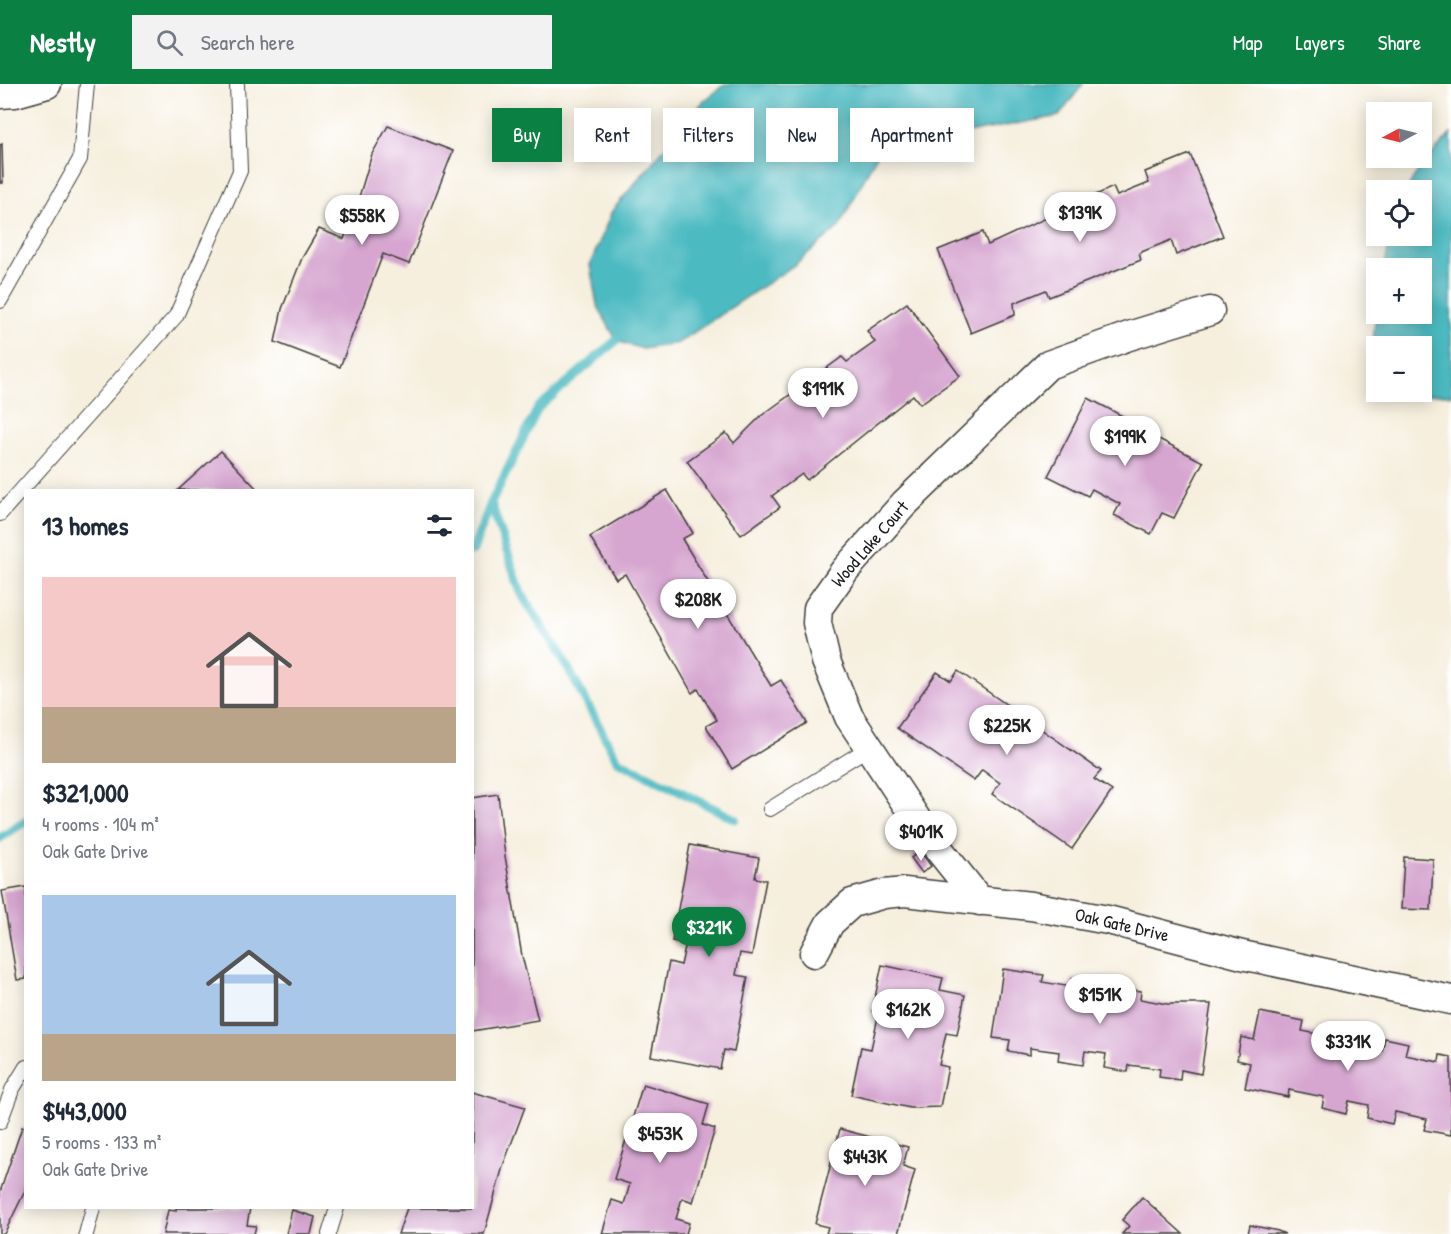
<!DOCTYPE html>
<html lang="en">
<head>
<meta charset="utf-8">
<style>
  :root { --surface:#fff; --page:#f2f2f3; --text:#1f2937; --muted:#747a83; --accent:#0b8043 }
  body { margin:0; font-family:"Patrick Hand",sans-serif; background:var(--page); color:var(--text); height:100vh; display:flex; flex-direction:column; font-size:22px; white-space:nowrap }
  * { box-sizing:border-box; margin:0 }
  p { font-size:20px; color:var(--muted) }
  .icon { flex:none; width:33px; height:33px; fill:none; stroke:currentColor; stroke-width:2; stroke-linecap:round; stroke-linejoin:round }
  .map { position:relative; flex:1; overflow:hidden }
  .panel { position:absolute; left:24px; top:405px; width:450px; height:720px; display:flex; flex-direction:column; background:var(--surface); border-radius:0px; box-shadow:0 3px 15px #0003 }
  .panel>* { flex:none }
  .banner { position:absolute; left:492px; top:24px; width:570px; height:54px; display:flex; gap:12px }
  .needle { width:39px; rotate:263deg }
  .controls { position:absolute; left:1366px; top:18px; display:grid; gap:12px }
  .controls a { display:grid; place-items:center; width:66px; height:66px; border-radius:0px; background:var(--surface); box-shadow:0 3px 15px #0003; font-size:30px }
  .price { position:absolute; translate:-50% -51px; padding:0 14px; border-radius:21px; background:#fff; color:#222; font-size:20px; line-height:39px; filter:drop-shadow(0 2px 3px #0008) }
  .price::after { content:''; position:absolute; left:50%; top:36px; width:18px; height:14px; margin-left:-9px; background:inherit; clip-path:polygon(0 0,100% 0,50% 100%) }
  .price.on { background:var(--accent); color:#fff }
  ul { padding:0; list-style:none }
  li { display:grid; align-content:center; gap:12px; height:318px; padding:0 18px }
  li span { display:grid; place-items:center; height:186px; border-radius:0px; color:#555 }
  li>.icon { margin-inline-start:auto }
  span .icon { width:108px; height:108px; fill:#fffc; stroke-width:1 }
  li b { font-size:26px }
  h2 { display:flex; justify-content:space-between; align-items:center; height:72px; padding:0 18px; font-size:26px }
  .chip { padding:0 21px; border-radius:0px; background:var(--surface); box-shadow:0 3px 15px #0003; font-size:21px; line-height:54px }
  .chip.on { background:var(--accent); color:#fff }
  header { display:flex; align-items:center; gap:36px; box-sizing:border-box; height:84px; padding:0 30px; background:var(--accent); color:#fff }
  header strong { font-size:28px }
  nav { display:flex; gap:33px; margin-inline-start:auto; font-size:21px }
  .search { width:420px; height:54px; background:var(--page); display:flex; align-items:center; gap:15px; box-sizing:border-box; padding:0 21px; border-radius:0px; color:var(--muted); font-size:22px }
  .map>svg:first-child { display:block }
  .water { fill:#4bbac1; stroke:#346b6e; stroke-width:1.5 }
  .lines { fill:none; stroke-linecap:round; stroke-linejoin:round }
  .stream { stroke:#4bbac1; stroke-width:9 }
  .building { fill:#d6a6d0 }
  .service-casing { stroke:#3d3c39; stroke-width:16 }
  .minor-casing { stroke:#3d3c39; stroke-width:31 }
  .service { stroke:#fff; stroke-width:14 }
  .minor { stroke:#fff; stroke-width:28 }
  .labels { text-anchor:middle; stroke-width:4.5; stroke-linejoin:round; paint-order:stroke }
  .street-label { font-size:18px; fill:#1c1c1c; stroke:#fff }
</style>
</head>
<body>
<header>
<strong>Nestly</strong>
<div class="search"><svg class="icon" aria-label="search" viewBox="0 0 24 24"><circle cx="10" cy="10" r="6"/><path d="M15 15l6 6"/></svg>Search here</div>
<nav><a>Map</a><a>Layers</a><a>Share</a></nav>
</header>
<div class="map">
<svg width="1451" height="1150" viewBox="0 0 1451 1150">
  <rect width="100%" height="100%" fill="#fff"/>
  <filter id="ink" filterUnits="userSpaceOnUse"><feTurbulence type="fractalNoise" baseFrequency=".0167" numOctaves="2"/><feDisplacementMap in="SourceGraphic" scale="12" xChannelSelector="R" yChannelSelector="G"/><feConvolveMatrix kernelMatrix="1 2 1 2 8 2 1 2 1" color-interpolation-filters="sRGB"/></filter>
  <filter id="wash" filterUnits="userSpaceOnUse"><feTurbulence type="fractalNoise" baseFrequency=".008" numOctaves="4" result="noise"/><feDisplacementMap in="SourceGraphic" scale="24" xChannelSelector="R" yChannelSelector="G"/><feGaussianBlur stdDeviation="1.35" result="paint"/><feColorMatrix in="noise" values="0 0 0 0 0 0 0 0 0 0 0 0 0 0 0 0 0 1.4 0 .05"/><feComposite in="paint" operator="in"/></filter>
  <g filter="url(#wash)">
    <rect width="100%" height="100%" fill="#f6efde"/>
    <g class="water">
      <polygon points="725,0 1083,0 1059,32 880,65 839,143 793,182 678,259 643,265 617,257 597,221 590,181 612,127 703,18"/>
      <polygon points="1451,50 1451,311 1408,310 1403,308 1422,308 1422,262 1377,262 1377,293 1370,289 1377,218 1377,230 1422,230 1422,184 1384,184 1391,152 1422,152 1422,106 1407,106 1420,83"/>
    </g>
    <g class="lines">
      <g class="stream">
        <polyline points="491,419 521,509 567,582 617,676 735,735"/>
        <polyline points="472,468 491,419 538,324 626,248"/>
        <polyline points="0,754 26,737"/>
      </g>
    </g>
    <g id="blocks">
      <g class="building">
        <polygon points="388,42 453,67 409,180 383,170 340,283 275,258 282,225 302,174 319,145 344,155 356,123 372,70"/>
        <polygon points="2,60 3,99 0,99 0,61"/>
        <polygon points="1190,70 1223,152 1176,171 1171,156 1139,169 1141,176 1049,213 1046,206 1014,219 1015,231 971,249 938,166 983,148 988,161 1113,103 1117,112 1149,99 1145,88"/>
        <polygon points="907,219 960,292 920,320 913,311 807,396 802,390 772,412 780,423 741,451 687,377 726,349 734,359 761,332 842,273 847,278 875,258 867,247"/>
        <polygon points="1088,314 1132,337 1126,347 1155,363 1159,355 1203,378 1174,434 1162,429 1151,450 1114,431 1120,420 1092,405 1088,412 1048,392"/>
        <polygon points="221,367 258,406 178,406"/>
        <polygon points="667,406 693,449 682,455 771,602 781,596 807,639 732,685 706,642 717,636 698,605 692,609 625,490 616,495 590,453"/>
        <polygon points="958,587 1020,630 1012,641 1031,654 1038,643 1101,687 1094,695 1112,707 1072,765 992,710 1000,699 982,686 974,697 897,644 937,588 951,597"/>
        <polygon points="498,710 505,772 522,872 538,936 472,947 472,714"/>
        <polygon points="690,761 759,774 755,794 766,796 752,871 740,869 736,891 748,893 734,968 724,966 720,985 651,972 669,878 681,881 686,859 672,857"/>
        <polygon points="920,767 931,782 922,789 911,774"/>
        <polygon points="1404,773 1433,775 1431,826 1401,825"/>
        <polygon points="26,803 26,895 17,896 2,807"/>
        <polygon points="882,881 943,894 940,906 965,911 957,951 946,949 939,981 948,983 940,1023 910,1024 851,1011 861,963 871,965 879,928 872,927"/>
        <polygon points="1003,885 1044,891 1042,898 1071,903 1072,895 1096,899 1093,913 1115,916 1117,904 1141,907 1140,915 1167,920 1211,920 1201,990 1181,986 1180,996 1159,993 1160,985 1129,981 1128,988 1104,984 1106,970 1085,967 1083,981 1058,977 1059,968 1030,964 1030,971 1008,967 1010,956 993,954"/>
        <polygon points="1260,928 1304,937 1302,947 1338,954 1340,945 1363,949 1360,963 1382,967 1385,954 1408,959 1405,971 1439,978 1440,971 1451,973 1451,1051 1424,1046 1427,1035 1395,1028 1392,1040 1367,1034 1369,1021 1349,1017 1346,1030 1322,1024 1324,1013 1289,1006 1288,1013 1245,1004 1250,979 1237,976 1241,953 1254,956"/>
        <polygon points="643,1000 709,1020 703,1041 715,1045 693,1118 682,1114 676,1135 689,1139 686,1150 602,1150 612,1116 624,1120 630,1100 614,1095"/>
        <polygon points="472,1008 525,1023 503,1082 484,1150 398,1150 407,1124 472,1124"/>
        <polygon points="22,1043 26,1044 26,1105 4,1150 0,1150 0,1108"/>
        <polygon points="840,1045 908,1063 903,1082 915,1086 898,1150 826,1150 828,1143 815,1140"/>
        <polygon points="1142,1113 1183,1150 1122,1150 1129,1142 1122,1136"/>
        <polygon points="176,1124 250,1124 247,1141 256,1142 254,1150 163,1150 168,1126 176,1127"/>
        <polygon points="292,1126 315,1133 311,1150 286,1150"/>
        <polygon points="1250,1141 1278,1147 1285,1150 1248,1150"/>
      </g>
    </g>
  </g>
  <g filter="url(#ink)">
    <use href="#blocks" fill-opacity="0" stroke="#3d3c39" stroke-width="1.5"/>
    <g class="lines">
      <defs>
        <g id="service">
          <polyline points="0,217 80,75 87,0"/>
          <polyline points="0,430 176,232 240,87 237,0"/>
          <polyline points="770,725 870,663"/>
          <polyline points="0,1038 12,1006 26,983"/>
          <polyline points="86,1150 93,1124"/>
          <polyline points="329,1150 337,1124"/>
        </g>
        <g id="minor">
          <polyline points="0,10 15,9 47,0"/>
          <polyline points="980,817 925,748 849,633 826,577 817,539 818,524 845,486 904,420 1048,281 1129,252 1210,227"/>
          <polyline points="814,869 830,839 852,819 884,810 905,808 1031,822 1108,836 1242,871 1451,916"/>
        </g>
      </defs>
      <use href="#service" class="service-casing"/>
      <use href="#minor" class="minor-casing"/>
      <use href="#service" class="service"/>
      <use href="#minor" class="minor"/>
    </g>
  </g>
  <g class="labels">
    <g class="street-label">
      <text transform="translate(870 460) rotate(-49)" y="6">Wood Lake Court</text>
      <text transform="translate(1122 841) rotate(13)" y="6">Oak Gate Drive</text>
    </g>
  </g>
</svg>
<div class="controls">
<a><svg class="needle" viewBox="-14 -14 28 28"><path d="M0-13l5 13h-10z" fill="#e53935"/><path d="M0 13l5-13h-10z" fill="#747a83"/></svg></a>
<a><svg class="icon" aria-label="locate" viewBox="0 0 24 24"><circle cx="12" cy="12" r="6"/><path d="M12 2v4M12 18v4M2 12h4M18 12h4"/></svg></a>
<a>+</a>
<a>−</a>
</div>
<b class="price" style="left:1080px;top:159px">$139K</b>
<b class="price" style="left:362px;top:162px">$558K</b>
<b class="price" style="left:823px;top:335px">$191K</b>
<b class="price" style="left:1125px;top:383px">$199K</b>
<b class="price" style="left:698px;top:546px">$208K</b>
<b class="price" style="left:1007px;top:672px">$225K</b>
<b class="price" style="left:921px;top:778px">$401K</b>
<b class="price on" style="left:709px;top:874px">$321K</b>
<b class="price" style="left:1100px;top:941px">$151K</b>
<b class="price" style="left:908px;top:956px">$162K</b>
<b class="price" style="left:1348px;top:988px">$331K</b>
<b class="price" style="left:660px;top:1080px">$453K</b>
<b class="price" style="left:865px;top:1103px">$443K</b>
<div class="banner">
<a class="chip on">Buy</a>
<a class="chip">Rent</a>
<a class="chip">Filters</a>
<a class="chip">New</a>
<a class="chip">Apartment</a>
</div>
<section class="panel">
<h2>13 homes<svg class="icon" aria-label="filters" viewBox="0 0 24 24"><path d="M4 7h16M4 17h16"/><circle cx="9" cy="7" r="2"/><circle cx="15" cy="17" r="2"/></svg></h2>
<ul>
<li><span style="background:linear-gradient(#f6c9c9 70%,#b9a48a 0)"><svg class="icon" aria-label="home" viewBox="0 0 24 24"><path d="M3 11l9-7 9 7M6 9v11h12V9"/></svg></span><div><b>$321,000</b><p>4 rooms · 104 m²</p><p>Oak Gate Drive</p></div></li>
<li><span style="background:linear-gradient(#a9c7e8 75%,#b9a48a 0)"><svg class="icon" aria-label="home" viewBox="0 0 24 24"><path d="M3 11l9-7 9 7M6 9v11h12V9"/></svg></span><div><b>$443,000</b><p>5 rooms · 133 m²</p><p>Oak Gate Drive</p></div></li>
</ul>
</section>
</div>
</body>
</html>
